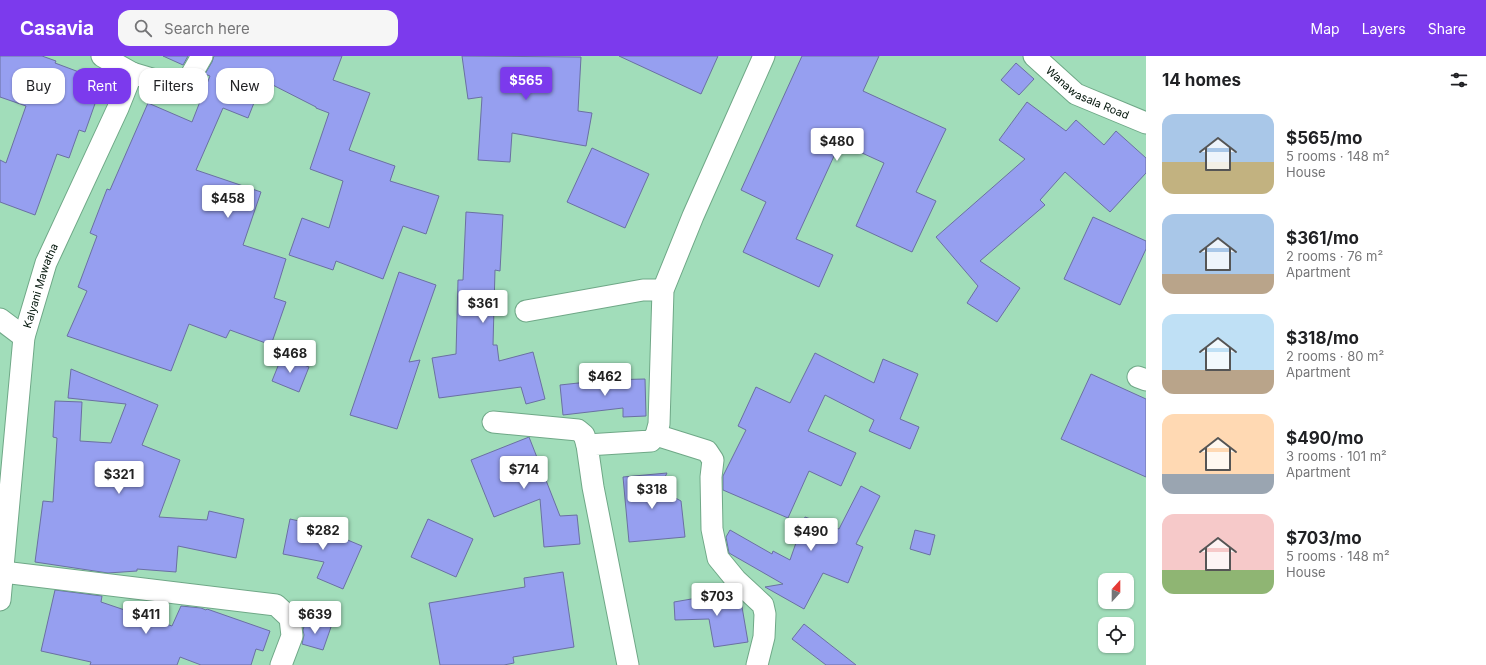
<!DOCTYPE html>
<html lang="en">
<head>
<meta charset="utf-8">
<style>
  :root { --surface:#fff; --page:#f6f6f6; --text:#202124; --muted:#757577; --accent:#7c3aed }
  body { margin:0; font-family:Inter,sans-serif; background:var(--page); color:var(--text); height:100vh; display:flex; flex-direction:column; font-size:15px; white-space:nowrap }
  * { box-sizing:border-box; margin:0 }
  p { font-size:13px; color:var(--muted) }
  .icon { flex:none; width:22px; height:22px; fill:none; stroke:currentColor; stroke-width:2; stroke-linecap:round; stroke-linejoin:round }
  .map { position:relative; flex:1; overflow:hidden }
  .side { display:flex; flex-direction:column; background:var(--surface); width:340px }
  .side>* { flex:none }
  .top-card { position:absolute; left:12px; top:12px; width:380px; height:36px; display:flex; gap:8px }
  .needle { width:26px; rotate:21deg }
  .buttons { position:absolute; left:1098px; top:517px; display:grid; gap:8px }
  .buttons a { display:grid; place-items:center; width:36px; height:36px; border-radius:8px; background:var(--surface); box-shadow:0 1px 3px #0004; font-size:20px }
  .price { position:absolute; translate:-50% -34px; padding:0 9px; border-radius:4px; background:#fff; color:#222; font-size:13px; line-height:26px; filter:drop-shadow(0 1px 2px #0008) }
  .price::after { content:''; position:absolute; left:50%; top:24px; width:12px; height:9px; margin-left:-6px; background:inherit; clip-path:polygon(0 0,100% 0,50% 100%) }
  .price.active { background:var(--accent); color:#fff }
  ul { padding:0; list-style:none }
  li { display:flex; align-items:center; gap:12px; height:100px; padding:0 16px }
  li span { display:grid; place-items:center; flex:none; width:112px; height:80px; border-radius:12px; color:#555 }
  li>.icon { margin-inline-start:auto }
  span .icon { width:48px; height:48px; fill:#fffc; stroke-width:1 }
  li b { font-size:17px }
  h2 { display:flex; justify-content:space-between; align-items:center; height:48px; padding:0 16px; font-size:17px }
  .chip { padding:0 14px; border-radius:12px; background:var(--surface); box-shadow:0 1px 3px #0004; font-size:14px; line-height:36px }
  .chip.active { background:var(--accent); color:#fff }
  header { display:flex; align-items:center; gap:24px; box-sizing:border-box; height:56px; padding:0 20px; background:var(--accent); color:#fff }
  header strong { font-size:19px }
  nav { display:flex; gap:22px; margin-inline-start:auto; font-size:14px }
  .search { width:280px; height:36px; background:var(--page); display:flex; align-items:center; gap:10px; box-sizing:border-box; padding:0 14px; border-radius:12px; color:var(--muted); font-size:15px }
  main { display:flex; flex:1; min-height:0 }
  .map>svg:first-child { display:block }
  .building { fill:#969ff0; stroke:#6a70a2 }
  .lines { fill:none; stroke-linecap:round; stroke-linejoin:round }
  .minor-casing { stroke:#6fa887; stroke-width:23 }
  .minor { stroke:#fff; stroke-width:21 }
  .labels { text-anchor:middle; stroke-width:3.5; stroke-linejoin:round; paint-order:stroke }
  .street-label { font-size:11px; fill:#001409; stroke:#aeeac6 }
</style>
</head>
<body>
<header>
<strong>Casavia</strong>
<div class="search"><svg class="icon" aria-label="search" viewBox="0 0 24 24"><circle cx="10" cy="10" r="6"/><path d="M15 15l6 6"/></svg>Search here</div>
<nav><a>Map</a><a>Layers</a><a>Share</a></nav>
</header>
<main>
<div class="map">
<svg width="1146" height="609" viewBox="0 0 1146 609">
  <rect width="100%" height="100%" fill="#a1ddba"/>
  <g class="building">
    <polygon points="0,0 42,0 56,5 55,7 103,25 85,76 79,74 69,102 57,98 35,159 0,146 0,104 6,107 26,50 0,41"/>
    <polygon points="163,0 188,0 183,9"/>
    <polygon points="214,0 342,0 333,24 370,37 349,94 395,110 390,125 439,140 426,178 403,170 383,223 336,205 333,214 289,199 302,162 329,172 343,125 310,113 329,57 316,52 316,51 263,24 248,62 223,52 196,114 261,136 243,189 286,203 274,242 286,246 271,289 230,274 226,282 189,268 171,315 67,280 87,235 78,231 97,180 90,177 107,133 110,134 148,47 192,66 210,20 205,18 212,6"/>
    <polygon points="462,0 581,1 578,55 592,57 586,90 512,77 510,106 478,104 482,41 468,43"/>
    <polygon points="619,0 718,0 701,38"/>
    <polygon points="802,0 879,0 863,35 946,73 916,136 936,145 912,196 856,170 884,107 840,87 796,183 833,199 819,231 743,196 766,146 741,134"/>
    <polygon points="1016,7 1034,23 1019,39 1001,24"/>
    <polygon points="1027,46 1066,75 1076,64 1104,89 1116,75 1146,102 1146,117 1110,156 1065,116 1040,144 1045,149 980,205 1020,232 997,266 967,247 978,230 936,181 1025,103 999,84"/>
    <polygon points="592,92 649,118 625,172 567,146"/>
    <polygon points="466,156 503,159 500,215 495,214 493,289 497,289 499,305 533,296 545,343 526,348 521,331 439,342 432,302 456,298 458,224 463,224"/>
    <polygon points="1093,161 1146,185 1146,193 1120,249 1064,223"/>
    <polygon points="399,216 436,229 409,306 420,304 397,373 350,359"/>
    <polygon points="815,297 874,327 883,303 918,318 900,363 919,371 910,393 869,375 874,364 825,339 808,375 856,397 841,430 809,415 788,462 723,434 723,420 746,374 738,370 756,331 790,347"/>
    <polygon points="282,300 309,311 299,336 272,325"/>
    <polygon points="71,313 158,349 142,389 180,404 159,461 207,464 209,455 244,463 236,502 178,490 176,516 137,513 137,515 108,517 35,506 43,445 53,446 57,382 53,381 55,345 82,346 80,385 111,387 126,348 68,342"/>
    <polygon points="1091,318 1146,343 1146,421 1061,383"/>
    <polygon points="645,323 646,360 623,361 623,352 563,359 560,329 606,324"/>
    <polygon points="529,381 560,460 577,459 580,488 544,491 540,443 494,461 471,404"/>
    <polygon points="667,417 659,433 681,445 685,481 629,486 623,421"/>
    <polygon points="861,430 880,440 856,488 863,491 848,527 823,517 804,553 765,531 783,528 729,497 726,481 730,474 772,498 773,495 790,504 805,461 839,473"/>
    <polygon points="290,463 326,471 326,475 362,490 343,533 317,522 324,506 283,498"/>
    <polygon points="428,463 473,483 456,521 411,501"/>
    <polygon points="915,474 935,479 930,499 910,493"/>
    <polygon points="563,516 574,591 513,601 514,607 504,609 440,609 429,547 525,531 524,522"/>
    <polygon points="55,534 102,540 101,546 172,570 181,550 201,552 206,554 207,553 270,575 263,595 256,593 251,609 201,609 180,601 177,609 90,609 91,606 41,595"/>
    <polygon points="732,536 741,545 748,586 714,591 709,563 675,564 674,546"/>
    <polygon points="306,564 331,571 323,594 302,588 304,579 303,574"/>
    <polygon points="804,568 856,609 826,609 792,583"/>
  </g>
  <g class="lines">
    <defs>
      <g id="minor">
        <polyline points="102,0 132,17"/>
        <path id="s1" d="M1034 0 1076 38 1146 67"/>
        <polyline points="526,255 643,234 663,234"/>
        <polyline points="0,263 24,281"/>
        <polyline points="1138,321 1146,324"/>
        <polyline points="493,366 578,374 584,379 587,389"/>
        <polyline points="656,379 707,395 713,404 711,421 712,473 718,502 736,524 763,549 765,558 764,581 757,609"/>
        <polyline points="3,516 276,549 290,562 292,580 281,609"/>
        <path id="s2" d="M0 544 24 281 46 207 118 52 132 17 172 29 190 21 202 0"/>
        <polyline points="628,609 593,431 587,389 651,385 656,379 659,368 663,234 693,160 764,0"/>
      </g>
    </defs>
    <use href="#minor" class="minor-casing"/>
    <use href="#minor" class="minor"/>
  </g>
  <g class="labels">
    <g class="street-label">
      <text dy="4" stroke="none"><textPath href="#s1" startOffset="66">Wanawasala Road</textPath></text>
      <text dy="4" stroke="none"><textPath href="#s2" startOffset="318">Kalyani Mawatha</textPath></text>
    </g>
  </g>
</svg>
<div class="buttons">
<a><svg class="needle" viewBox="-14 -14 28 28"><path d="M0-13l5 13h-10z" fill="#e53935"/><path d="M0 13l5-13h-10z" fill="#757577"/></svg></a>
<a><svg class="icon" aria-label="locate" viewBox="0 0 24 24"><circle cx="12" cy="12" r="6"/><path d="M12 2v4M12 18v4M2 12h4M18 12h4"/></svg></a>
</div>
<b class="price active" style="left:526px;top:45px">$565</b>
<b class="price" style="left:837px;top:106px">$480</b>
<b class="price" style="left:228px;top:163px">$458</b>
<b class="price" style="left:483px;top:268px">$361</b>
<b class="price" style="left:290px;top:318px">$468</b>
<b class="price" style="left:605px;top:341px">$462</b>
<b class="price" style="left:524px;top:434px">$714</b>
<b class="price" style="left:119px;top:439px">$321</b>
<b class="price" style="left:652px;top:454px">$318</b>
<b class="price" style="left:323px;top:495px">$282</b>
<b class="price" style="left:811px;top:496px">$490</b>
<b class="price" style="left:717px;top:561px">$703</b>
<b class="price" style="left:146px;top:579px">$411</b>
<b class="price" style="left:315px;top:579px">$639</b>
<div class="top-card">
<a class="chip">Buy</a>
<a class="chip active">Rent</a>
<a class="chip">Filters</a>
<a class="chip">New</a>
</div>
</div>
<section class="side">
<h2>14 homes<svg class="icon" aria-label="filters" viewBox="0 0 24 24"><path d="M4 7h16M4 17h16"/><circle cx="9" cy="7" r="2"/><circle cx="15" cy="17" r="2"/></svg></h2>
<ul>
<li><span style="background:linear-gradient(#a9c7e8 60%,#c2b280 0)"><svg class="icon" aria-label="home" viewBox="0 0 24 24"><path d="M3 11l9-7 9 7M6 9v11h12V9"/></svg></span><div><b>$565/mo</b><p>5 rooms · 148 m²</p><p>House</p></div></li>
<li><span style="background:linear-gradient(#a9c7e8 75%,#b9a48a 0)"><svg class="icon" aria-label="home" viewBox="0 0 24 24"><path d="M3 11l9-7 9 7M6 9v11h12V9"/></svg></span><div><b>$361/mo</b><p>2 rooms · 76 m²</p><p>Apartment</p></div></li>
<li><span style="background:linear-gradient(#bfe0f5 70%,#b9a48a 0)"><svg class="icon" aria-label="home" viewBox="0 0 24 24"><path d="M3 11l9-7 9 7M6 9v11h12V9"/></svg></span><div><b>$318/mo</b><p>2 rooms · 80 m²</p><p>Apartment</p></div></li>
<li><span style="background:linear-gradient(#ffd9b3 75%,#9aa5b1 0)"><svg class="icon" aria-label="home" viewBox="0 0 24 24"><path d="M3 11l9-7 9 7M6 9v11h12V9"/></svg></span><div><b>$490/mo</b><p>3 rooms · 101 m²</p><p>Apartment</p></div></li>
<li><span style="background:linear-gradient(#f6c9c9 70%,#8fb573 0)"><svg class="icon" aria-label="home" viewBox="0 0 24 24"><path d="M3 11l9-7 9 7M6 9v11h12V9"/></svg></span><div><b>$703/mo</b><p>5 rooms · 148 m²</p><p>House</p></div></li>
</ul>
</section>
</main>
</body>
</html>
